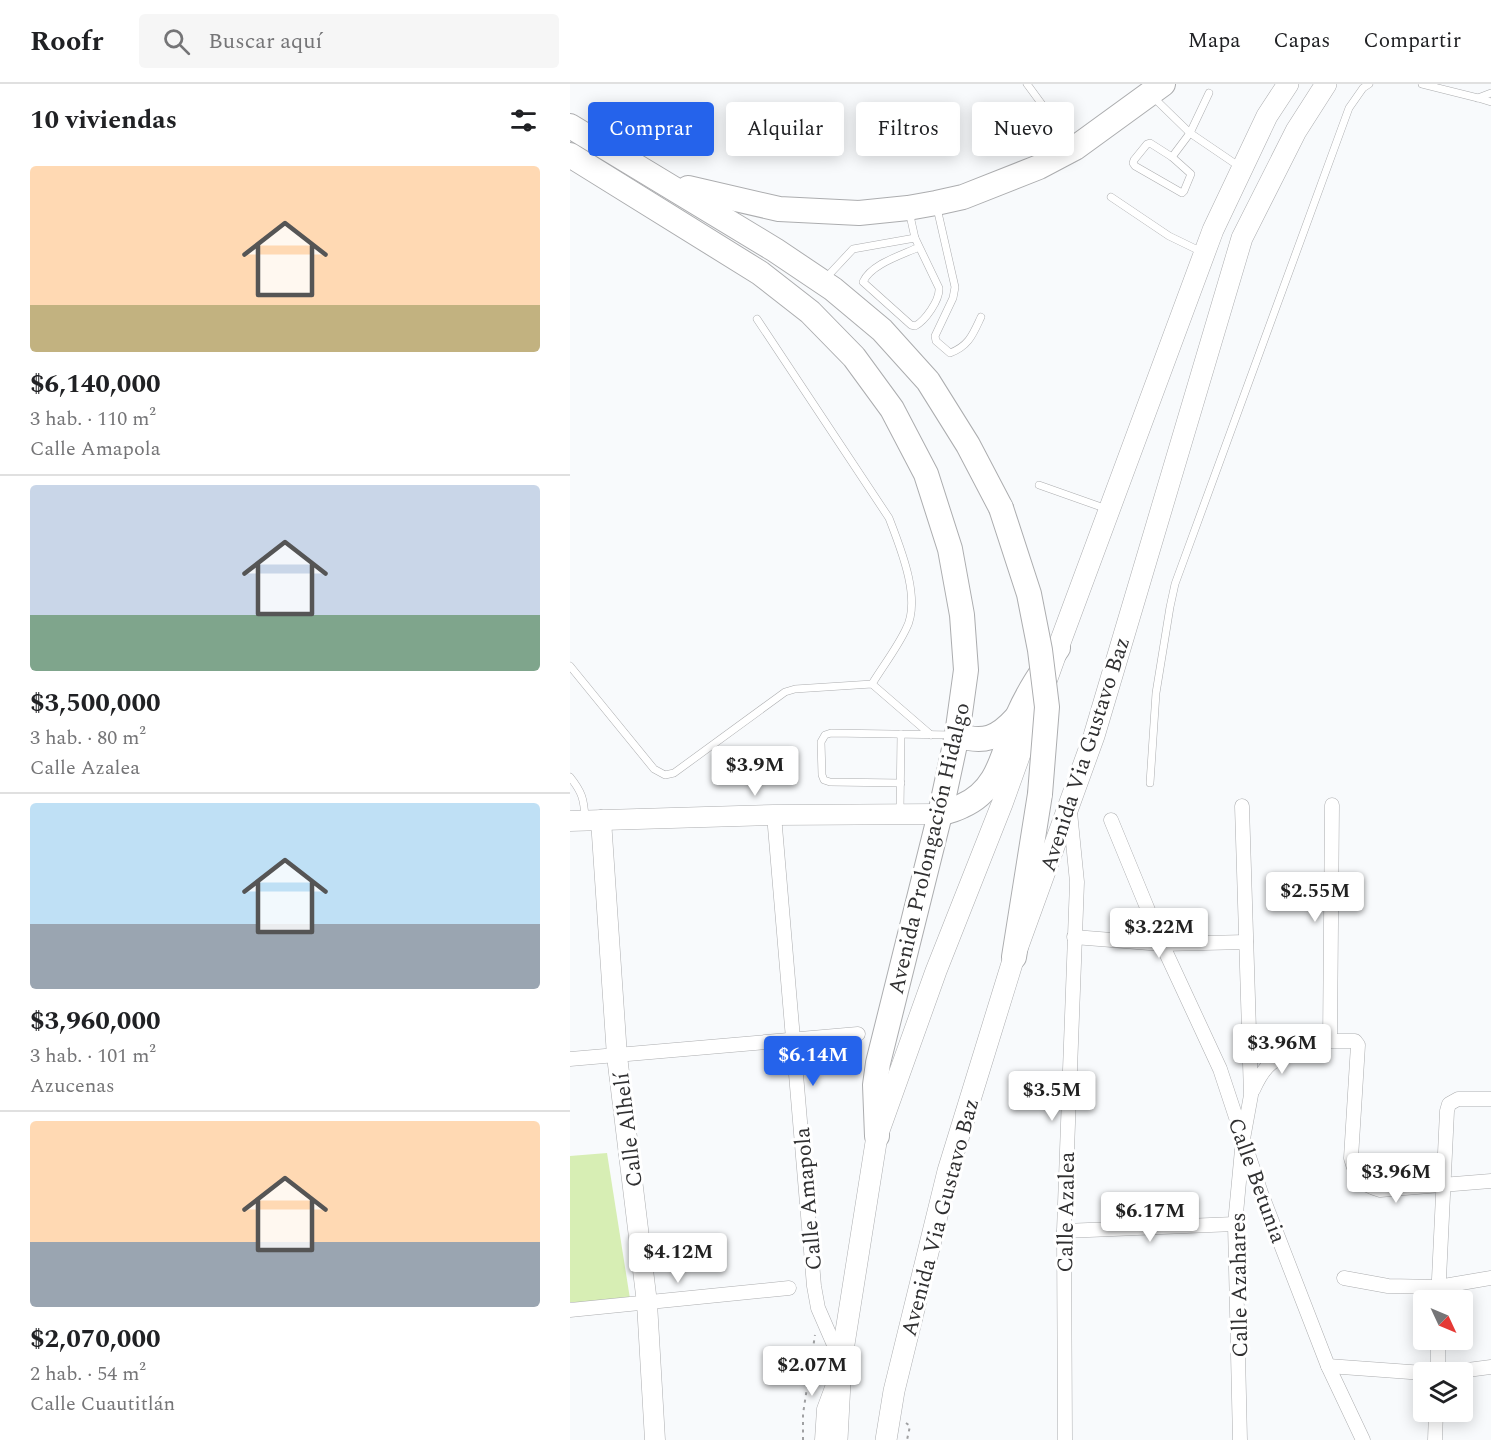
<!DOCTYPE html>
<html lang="es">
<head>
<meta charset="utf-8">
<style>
  :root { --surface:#fff; --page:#f6f6f6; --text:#202124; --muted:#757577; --line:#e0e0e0; --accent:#2563eb }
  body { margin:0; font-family:Spectral,serif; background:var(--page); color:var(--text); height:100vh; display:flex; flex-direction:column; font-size:22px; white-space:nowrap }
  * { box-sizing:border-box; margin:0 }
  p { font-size:20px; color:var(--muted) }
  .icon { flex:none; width:33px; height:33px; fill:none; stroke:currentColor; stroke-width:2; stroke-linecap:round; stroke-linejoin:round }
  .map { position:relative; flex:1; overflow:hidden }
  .details { display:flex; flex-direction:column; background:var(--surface); width:570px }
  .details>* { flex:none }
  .guide { position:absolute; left:18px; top:18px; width:570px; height:54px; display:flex; gap:12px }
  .needle { width:39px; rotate:134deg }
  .tools { position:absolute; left:843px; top:1206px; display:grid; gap:12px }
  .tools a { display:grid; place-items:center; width:60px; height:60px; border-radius:6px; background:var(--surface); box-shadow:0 3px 15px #0003; font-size:30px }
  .price { position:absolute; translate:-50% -51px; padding:0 14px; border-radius:6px; background:#fff; color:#222; font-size:20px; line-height:39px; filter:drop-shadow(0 2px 3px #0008) }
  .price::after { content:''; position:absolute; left:50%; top:36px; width:18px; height:14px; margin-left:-9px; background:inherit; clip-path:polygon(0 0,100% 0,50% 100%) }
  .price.selected { background:var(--accent); color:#fff }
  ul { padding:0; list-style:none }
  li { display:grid; align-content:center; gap:12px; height:318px; padding:0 30px }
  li+li { border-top:2px solid var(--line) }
  li span { display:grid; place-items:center; height:186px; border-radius:6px; color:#555 }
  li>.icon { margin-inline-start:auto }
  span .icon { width:108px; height:108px; fill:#fffc; stroke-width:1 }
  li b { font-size:26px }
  h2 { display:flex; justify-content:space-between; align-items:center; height:72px; padding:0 30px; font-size:26px }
  .chip { padding:0 21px; border-radius:6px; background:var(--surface); box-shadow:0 3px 15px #0003; font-size:21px; line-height:54px }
  .chip.selected { background:var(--accent); color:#fff }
  header { display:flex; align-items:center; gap:36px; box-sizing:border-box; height:84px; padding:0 30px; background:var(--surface); border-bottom:2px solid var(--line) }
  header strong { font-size:28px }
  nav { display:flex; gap:33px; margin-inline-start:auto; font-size:21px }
  .search { width:420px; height:54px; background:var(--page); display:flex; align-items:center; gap:15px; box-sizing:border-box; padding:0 21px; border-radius:6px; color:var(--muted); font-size:22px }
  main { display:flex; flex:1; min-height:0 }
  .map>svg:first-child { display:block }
  .green { fill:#d7eeb4 }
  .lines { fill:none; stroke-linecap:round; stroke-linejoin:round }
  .lane-casing { stroke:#acadaf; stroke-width:8 }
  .street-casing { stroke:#acadaf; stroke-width:15 }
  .secondary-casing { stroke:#acadaf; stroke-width:21 }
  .primary-casing { stroke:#acadaf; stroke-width:22 }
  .highway-casing { stroke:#acadaf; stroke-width:26 }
  .path { stroke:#9fa0a2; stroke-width:2; stroke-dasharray:3 4.5; stroke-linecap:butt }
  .lane { stroke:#fff; stroke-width:7 }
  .street { stroke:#fff; stroke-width:14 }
  .secondary { stroke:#fff; stroke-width:20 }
  .primary { stroke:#fff; stroke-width:21 }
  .highway { stroke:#fff; stroke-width:24 }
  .highway-bridge-casing { stroke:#acadaf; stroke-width:26; stroke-linecap:butt }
  .highway-bridge { stroke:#fff; stroke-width:24 }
  .labels { text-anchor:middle; stroke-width:6; stroke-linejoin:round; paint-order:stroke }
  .street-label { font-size:22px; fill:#303031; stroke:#fff }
</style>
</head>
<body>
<header>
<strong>Roofr</strong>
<div class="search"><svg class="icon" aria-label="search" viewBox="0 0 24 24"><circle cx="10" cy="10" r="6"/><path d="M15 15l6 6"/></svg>Buscar aquí</div>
<nav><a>Mapa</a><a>Capas</a><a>Compartir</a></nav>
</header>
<main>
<section class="details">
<h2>10 viviendas<svg class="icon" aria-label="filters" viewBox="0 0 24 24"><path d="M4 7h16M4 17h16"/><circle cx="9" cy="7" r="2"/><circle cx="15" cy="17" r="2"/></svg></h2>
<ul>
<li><span style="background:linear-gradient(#ffd9b3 75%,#c2b280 0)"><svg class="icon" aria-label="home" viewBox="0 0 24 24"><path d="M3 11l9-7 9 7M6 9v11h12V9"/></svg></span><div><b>$6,140,000</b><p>3 hab. · 110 m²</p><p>Calle Amapola</p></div></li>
<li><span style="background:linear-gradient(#c9d6e8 70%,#7fa58c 0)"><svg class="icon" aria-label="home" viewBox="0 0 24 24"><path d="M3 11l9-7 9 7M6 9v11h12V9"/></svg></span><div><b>$3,500,000</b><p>3 hab. · 80 m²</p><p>Calle Azalea</p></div></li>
<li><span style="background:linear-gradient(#bfe0f5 65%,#9aa5b1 0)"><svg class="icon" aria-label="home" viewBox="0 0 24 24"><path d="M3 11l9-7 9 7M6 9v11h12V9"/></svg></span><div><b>$3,960,000</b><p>3 hab. · 101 m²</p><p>Azucenas</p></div></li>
<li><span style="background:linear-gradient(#ffd9b3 65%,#9aa5b1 0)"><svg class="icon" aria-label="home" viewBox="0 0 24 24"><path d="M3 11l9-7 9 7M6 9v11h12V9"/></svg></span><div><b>$2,070,000</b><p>2 hab. · 54 m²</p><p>Calle Cuautitlán</p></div></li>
</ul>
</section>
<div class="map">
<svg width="921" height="1356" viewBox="0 0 921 1356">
  <rect width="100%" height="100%" fill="#f8fafc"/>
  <polygon class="green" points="37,1069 61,1221 0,1218 0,1072"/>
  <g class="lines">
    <defs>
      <g id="lane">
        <polyline points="457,0 501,60"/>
        <polyline points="852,0 908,14 921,18"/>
        <polyline points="583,13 620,49 670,83"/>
        <polyline points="908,14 921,9"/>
        <polygon points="580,59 602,73 621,90 614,107 612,109 565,82 563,79 564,76 577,60"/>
        <polyline points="602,73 620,49 639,9"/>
        <polyline points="541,113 599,152 632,168"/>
        <path d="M367 124 385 203 383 214 365 252 366 257 380 269C399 262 403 250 411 233"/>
        <path d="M339 127 345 154 369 204C370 216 355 237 345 242L341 241 293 198C301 180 332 171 349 163"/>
        <polyline points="254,196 283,165 345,154"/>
        <path d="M187 235 319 434C330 463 352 515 336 545 327 564 313 582 302 600"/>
        <polyline points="469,401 537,425"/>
        <polyline points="0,582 84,685 95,691 104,689 215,608 225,605 302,600 361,651"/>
        <path d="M0 693C12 708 14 715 15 734"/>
        <polyline points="331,699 260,698 254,696 252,691 251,658 255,651 261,649 384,651"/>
        <polyline points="580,699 586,609 600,523 605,500 779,24 793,4 799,0"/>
        <polyline points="330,727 331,650"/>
      </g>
      <g id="street">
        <path d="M762 721 760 957H785L788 961 781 1074C786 1093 791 1101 810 1106L921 1097"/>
        <polyline points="204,731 244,1202 248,1224 271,1277"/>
        <polyline points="541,736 592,860 650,985 691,1109 758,1282 793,1356"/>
        <polyline points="504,853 592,860 676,858"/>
        <polyline points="0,975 288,950"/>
        <path d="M683 1006C697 975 706 975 736 964"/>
        <polyline points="494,1147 665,1140"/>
        <polyline points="774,1194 818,1202 868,1203 921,1194"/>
        <polyline points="868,1216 877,1027 879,1020 888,1015 921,1015"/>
        <polyline points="0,1226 219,1204"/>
        <polyline points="758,1282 854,1289"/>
        <polyline points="868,1288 868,1256"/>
        <polyline points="882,1288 921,1283"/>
        <polyline points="252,1356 254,1325 264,1298"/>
        <polyline points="495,1356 494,1147 507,798 500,728"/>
        <polyline points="670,1356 665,1140 673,1055 681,1011 672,722"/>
        <polyline points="865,1356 866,1328"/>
      </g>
      <g id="secondary">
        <polyline points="31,736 47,972 77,1219 85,1356"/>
        <polyline points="0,737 204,731 370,730"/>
      </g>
      <g id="primary">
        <polyline points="267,1356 271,1279 307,1052 366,887 432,720 488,564 643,146 697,32 718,0"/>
        <polyline points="316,1356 324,1307 378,1087 444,873 524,652 672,154 726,47 756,0"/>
      </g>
      <g id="highway">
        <polyline points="0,42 205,166 263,205 312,246 358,297 398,361 431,424"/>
        <polyline points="0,71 190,189 240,228 284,273 322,325 356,390 380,465 392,531 396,586 387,651 370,730 308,979 305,1001 307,1052"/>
        <polyline points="118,104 209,125 289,129 338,124 366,119 393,113 469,83 505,64 593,0"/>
        <path d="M387 651C414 660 428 654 446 634"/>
        <path d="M370 730C377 727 385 726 392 722 431 705 433 666 448 631 459 606 473 586 488 564"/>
        <polyline points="444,873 470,710"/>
      </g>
    </defs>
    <use href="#lane" class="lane-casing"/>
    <use href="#street" class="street-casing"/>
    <use href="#secondary" class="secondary-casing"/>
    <use href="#primary" class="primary-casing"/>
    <use href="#highway" class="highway-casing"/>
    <g class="path">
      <polyline points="336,1339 340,1342 337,1356"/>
      <polyline points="233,1356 233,1330 245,1251"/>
    </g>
    <use href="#lane" class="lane"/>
    <use href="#street" class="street"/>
    <use href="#secondary" class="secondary"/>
    <use href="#primary" class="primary"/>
    <use href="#highway" class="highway"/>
    <defs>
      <polyline id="highway-bridge" points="431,424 459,510 470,566 477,623 470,710"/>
    </defs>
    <use href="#highway-bridge" class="highway-bridge-casing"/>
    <use href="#highway-bridge" class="highway-bridge"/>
  </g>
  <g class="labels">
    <g class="street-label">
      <text transform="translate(514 670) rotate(-72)" y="8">Avenida Via Gustavo Baz</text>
      <text transform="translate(358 764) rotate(-77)" y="8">Avenida Prolongación Hidalgo</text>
      <text transform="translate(57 1046) rotate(-97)" y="8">Calle Alhelí</text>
      <text transform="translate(688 1096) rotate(70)" y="8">Calle Betunia</text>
      <text transform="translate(237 1115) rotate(-95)" y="8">Calle Amapola</text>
      <text transform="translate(495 1128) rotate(-89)" y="8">Calle Azalea</text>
      <text transform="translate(369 1133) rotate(-75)" y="8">Avenida Via Gustavo Baz</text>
      <text transform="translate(668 1201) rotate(-91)" y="8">Calle Azahares</text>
    </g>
  </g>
</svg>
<div class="tools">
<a><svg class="needle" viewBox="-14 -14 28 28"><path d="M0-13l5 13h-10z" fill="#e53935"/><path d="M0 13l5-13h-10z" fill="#757577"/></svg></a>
<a><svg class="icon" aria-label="layers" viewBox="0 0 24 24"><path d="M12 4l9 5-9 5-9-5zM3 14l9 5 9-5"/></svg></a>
</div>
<b class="price" style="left:185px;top:713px">$3.9M</b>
<b class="price" style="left:745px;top:839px">$2.55M</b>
<b class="price" style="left:589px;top:875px">$3.22M</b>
<b class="price" style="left:712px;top:991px">$3.96M</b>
<b class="price selected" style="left:243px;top:1003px">$6.14M</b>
<b class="price" style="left:482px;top:1038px">$3.5M</b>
<b class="price" style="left:826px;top:1120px">$3.96M</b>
<b class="price" style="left:580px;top:1159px">$6.17M</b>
<b class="price" style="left:108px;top:1200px">$4.12M</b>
<b class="price" style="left:242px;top:1313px">$2.07M</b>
<div class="guide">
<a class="chip selected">Comprar</a>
<a class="chip">Alquilar</a>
<a class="chip">Filtros</a>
<a class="chip">Nuevo</a>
</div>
</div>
</main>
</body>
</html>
